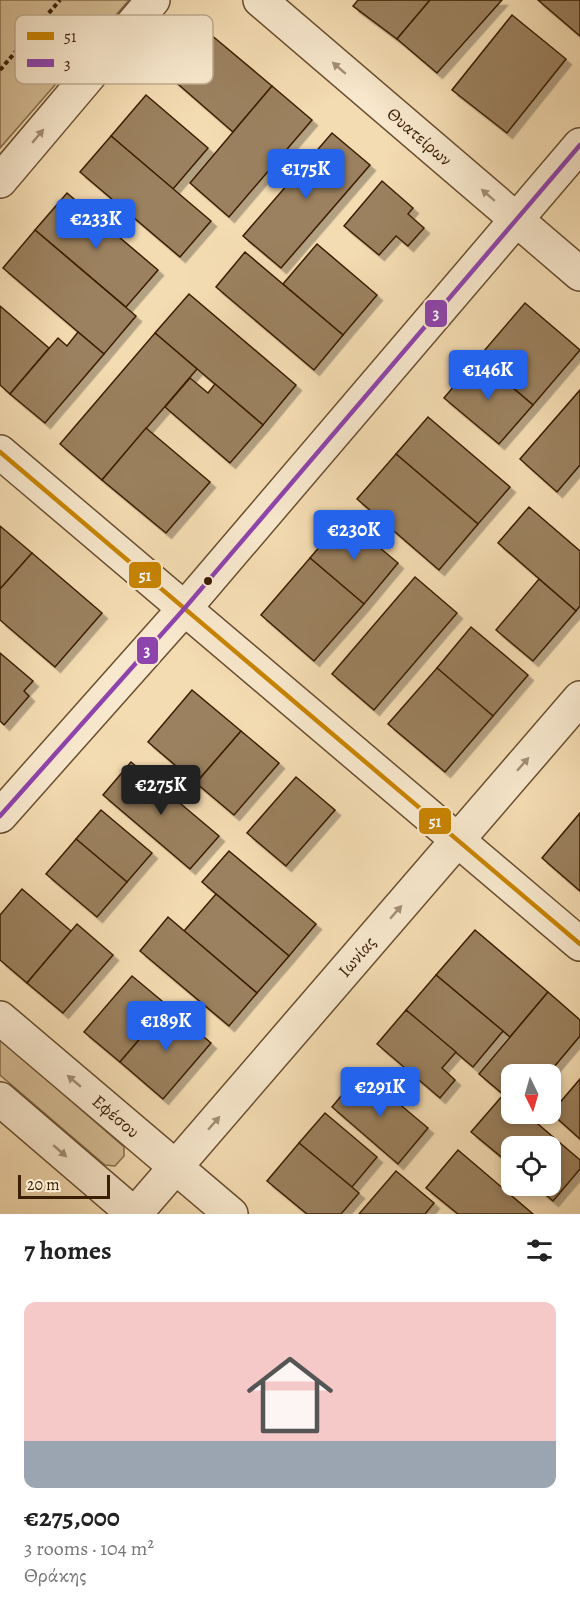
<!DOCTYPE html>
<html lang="en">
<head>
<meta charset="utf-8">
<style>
  :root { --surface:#fff; --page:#f2f2f2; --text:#222; --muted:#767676; --accent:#2563eb }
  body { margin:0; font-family:Alegreya,serif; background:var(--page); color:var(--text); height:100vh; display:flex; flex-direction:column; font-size:22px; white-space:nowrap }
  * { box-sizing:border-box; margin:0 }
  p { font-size:20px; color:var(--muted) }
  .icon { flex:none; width:33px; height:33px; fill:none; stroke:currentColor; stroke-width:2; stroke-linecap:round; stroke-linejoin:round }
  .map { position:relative; height:1214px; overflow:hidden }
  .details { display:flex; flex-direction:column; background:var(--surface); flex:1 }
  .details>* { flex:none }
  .needle { width:39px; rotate:175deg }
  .controls { position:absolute; left:501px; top:1064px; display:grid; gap:12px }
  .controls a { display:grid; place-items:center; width:60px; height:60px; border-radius:12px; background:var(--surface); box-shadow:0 3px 9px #0003; font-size:30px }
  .scale { position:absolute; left:18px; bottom:15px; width:92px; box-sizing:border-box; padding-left:6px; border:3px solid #3b1f03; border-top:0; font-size:16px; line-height:21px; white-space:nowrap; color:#3b1f03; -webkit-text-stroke:4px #f8e8cd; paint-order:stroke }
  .price { position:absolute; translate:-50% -51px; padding:0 14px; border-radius:6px; background:var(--accent); color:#fff; font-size:20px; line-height:39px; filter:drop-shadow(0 2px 3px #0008) }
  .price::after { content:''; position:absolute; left:50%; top:36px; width:18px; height:14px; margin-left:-9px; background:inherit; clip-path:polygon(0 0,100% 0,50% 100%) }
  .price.selected { background:#222; color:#fff }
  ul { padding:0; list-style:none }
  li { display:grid; align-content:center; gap:12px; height:318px; padding:0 24px }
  li span { display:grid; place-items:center; height:186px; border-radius:12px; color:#555 }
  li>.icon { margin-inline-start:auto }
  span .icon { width:108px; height:108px; fill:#fffc; stroke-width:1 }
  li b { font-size:26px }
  h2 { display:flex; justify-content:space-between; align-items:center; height:72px; padding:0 24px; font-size:26px }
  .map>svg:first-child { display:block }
  .green { fill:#d5bc94; stroke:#886e4c; stroke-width:1.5 }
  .building { fill:#9b815e; stroke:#3b1f03; stroke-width:1.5; filter:url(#shadow) }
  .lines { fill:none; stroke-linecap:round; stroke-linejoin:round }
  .minor-casing { stroke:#694e2f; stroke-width:36 }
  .tertiary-casing { stroke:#694e2f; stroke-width:36 }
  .path { stroke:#3b1f03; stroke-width:4; stroke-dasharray:4.5 3; stroke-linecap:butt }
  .minor { stroke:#f8e8cd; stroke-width:33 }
  .tertiary { stroke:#f8e8cd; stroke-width:33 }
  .bus-1-casing { stroke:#f8e8cd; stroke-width:9 }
  .bus-2-casing { stroke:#f8e8cd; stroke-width:9 }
  .bus-1 { stroke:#c88401; stroke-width:4.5 }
  .bus-2 { stroke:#8e44ad; stroke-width:4.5 }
  .oneway { fill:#a38e72 }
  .bus-dot { fill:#3b1f03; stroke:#f8e8cd; stroke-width:2 }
  .labels { text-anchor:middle; stroke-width:5; stroke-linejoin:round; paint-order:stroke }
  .street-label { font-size:18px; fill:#3b1f03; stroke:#f8e8cd }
  .key { fill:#f8e8cd; stroke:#bfac90; stroke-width:1.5 }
  .key-label { font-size:16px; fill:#3b1f03 }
  .line-badge { stroke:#f8e8cd; stroke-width:2 }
  .badge-label { font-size:16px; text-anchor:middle; font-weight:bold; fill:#fff }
</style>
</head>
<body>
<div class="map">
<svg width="580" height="1214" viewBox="0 0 580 1214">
  <defs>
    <filter id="shadow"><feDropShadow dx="5.5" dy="5.5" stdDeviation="0" flood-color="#0004"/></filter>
  </defs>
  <rect width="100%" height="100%" fill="#f4dcb2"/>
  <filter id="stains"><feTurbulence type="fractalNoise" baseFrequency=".00333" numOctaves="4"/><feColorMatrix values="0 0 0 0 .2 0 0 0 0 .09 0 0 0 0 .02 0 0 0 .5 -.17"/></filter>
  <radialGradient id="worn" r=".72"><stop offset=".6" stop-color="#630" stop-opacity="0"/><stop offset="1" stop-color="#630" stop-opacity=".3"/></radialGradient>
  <g class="green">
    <polygon points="0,0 129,0 0,148"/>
    <polygon points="0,1039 124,1147 124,1156 115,1166 105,1165 0,1075"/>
  </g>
  <g class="building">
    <polygon points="358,0 430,0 397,39 353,6"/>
    <polygon points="430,0 502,0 437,73 397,39"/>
    <polygon points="538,0 580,0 580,36"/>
    <polygon points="512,15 566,59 507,133 452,90"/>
    <polygon points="210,34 272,86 233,132 171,78"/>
    <polygon points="272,86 312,120 229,217 190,183"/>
    <polygon points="146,95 208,148 173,189 111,136"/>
    <polygon points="332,133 370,165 281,268 243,236"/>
    <polygon points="111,136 211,221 180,257 80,172"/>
    <polygon points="382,181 413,208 408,214 424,228 408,246 396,236 379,255 344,226"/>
    <polygon points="67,193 158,270 126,307 35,230"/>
    <polygon points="35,230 136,316 104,354 3,268"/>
    <polygon points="317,244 377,295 343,335 283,284"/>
    <polygon points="245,252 343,335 314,370 216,287"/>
    <polygon points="189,294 296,385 263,425 155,333"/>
    <polygon points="525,303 580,350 533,405 478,358"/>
    <polygon points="0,306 49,348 10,394 0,385"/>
    <polygon points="78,332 104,354 45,423 10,394 58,338 67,346"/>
    <polygon points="155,333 197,369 102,480 60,444"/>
    <polygon points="478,358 533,405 499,444 444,398"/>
    <polygon points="190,378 208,393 215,384 263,425 230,463 165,407"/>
    <polygon points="580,390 580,465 557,492 520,459"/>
    <polygon points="428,417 510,487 478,524 396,454"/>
    <polygon points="146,428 210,482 166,533 102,480"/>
    <polygon points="396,454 478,524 439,570 357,499"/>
    <polygon points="529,507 580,551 580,606 576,611 498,543"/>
    <polygon points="344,518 398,563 364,604 310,558"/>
    <polygon points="0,526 32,553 0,589"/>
    <polygon points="32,553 102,613 55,667 0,620 0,589"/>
    <polygon points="310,558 364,604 314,661 261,615"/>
    <polygon points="415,577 457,613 374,710 332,674"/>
    <polygon points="539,579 576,611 533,661 496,630"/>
    <polygon points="471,627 528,675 493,716 437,668"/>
    <polygon points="0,653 33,681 24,691 29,696 4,725 0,721"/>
    <polygon points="437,668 493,716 445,772 388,724"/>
    <polygon points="192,690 241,731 196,783 148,742"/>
    <polygon points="241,731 279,763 234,815 196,783"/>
    <polygon points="131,762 219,836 190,869 103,795"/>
    <polygon points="296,777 335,810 286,866 247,833"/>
    <polygon points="101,810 152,853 127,882 76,839"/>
    <polygon points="580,813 580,891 542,858"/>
    <polygon points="76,839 127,882 97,917 46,874"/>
    <polygon points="229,851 316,924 289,956 202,882"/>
    <polygon points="22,889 71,931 27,983 0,960 0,915"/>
    <polygon points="216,894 289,956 257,993 184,931"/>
    <polygon points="168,917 257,993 229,1026 140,951"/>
    <polygon points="77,924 113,955 63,1013 27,983"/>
    <polygon points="475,930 548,992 510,1037 436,975"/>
    <polygon points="436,975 503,1031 473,1067 406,1010"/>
    <polygon points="132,976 168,1006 120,1062 84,1032"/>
    <polygon points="548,992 580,1020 580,1036 548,1074 512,1074 512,1102 479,1074"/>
    <polygon points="168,1006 211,1043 163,1099 120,1062"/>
    <polygon points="406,1010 456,1052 442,1068 455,1080 440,1098 377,1044"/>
    <polygon points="361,1072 428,1128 398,1164 332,1107"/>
    <polygon points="580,1079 580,1139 551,1113"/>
    <polygon points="503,1095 512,1102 512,1113 525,1113 580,1160 580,1169 553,1201 534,1185 550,1185 550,1146 512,1146 512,1166 471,1132"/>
    <polygon points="325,1113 377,1157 352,1187 299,1143"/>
    <polygon points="299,1143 359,1193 341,1214 307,1214 267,1181"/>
    <polygon points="458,1150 533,1214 458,1214 426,1188"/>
    <polygon points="396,1171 434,1203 425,1214 359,1214"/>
  </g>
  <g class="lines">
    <defs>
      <g id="minor">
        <path id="s1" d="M260 0 580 274"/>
        <polyline points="0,181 153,0"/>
        <polyline points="0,452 580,944"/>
        <polyline points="0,816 184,609 580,145"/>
        <path id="s2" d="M135 1214 580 698"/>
      </g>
      <g id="tertiary">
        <path id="s3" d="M0 1018 231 1214"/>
        <polyline points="0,1099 134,1214"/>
      </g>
    </defs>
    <use href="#minor" class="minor-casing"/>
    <use href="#tertiary" class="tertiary-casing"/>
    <polyline class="path" points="0,70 60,0"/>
    <use href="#minor" class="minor"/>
    <use href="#tertiary" class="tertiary"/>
    <defs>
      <polyline id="bus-1" points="0,452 580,944"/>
      <polyline id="bus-2" points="0,816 184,609 580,145"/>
    </defs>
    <use href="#bus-1" class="bus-1-casing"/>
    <use href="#bus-2" class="bus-2-casing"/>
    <use href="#bus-1" class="bus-1"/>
    <use href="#bus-2" class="bus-2"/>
  </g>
  <defs><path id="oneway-solid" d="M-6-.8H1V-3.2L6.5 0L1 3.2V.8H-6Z" transform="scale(1.5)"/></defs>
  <g class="oneway">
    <use href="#oneway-solid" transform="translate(339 68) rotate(-139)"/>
    <use href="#oneway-solid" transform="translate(38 136) rotate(-50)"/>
    <use href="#oneway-solid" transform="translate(488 195) rotate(-139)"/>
    <use href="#oneway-solid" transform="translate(523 764) rotate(-49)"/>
    <use href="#oneway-solid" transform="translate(396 912) rotate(-49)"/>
    <use href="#oneway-solid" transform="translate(74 1081) rotate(-140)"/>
    <use href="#oneway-solid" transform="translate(214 1123) rotate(-49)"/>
    <use href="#oneway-solid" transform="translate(60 1151) rotate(41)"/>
  </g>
  <circle class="bus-dot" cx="208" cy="581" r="5"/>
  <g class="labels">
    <g class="street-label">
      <text dy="6" stroke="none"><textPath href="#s1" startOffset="210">Θυατείρων</textPath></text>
      <text dy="6" stroke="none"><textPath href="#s2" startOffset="340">Ιωνίας</textPath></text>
      <text dy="6" stroke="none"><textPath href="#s3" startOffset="152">Εφέσου</textPath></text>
    </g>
  </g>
  <rect x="15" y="15" width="198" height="69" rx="9" class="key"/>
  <rect x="27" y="32" width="27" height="8" fill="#c88401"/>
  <rect x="27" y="59" width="27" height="8" fill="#8e44ad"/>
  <g class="key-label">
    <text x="64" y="42">51</text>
    <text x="64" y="69">3</text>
  </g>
  <g class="line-badge">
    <rect x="424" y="299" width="24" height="29" rx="6" fill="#8e44ad"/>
    <rect x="128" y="561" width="34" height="28" rx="6" fill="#c88401"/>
    <rect x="136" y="636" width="23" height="29" rx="6" fill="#8e44ad"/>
    <rect x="418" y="807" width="34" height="28" rx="6" fill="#c88401"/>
  </g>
  <g class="badge-label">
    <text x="436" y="319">3</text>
    <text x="145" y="581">51</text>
    <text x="147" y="656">3</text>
    <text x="435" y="827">51</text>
  </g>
  <rect width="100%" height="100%" filter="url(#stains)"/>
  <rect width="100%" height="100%" fill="url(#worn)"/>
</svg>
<div class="controls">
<a><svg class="needle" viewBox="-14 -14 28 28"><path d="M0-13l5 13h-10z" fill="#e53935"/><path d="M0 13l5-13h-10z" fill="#767676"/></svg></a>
<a><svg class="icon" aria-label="locate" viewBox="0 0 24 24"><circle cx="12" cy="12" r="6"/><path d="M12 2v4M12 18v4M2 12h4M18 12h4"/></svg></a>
</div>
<div class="scale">20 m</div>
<b class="price" style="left:306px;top:200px">€175K</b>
<b class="price" style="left:96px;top:250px">€233K</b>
<b class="price" style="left:488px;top:401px">€146K</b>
<b class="price" style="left:354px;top:561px">€230K</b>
<b class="price selected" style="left:161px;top:816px">€275K</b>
<b class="price" style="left:166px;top:1052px">€189K</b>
<b class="price" style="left:380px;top:1118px">€291K</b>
</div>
<section class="details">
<h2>7 homes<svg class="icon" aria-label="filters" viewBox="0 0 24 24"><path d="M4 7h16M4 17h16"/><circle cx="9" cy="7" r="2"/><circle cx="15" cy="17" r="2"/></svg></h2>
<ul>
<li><span style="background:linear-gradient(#f6c9c9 75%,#9aa5b1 0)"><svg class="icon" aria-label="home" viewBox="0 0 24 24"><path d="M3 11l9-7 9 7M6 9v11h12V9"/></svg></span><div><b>€275,000</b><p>3 rooms · 104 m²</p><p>Θράκης</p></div></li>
</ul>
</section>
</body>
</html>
